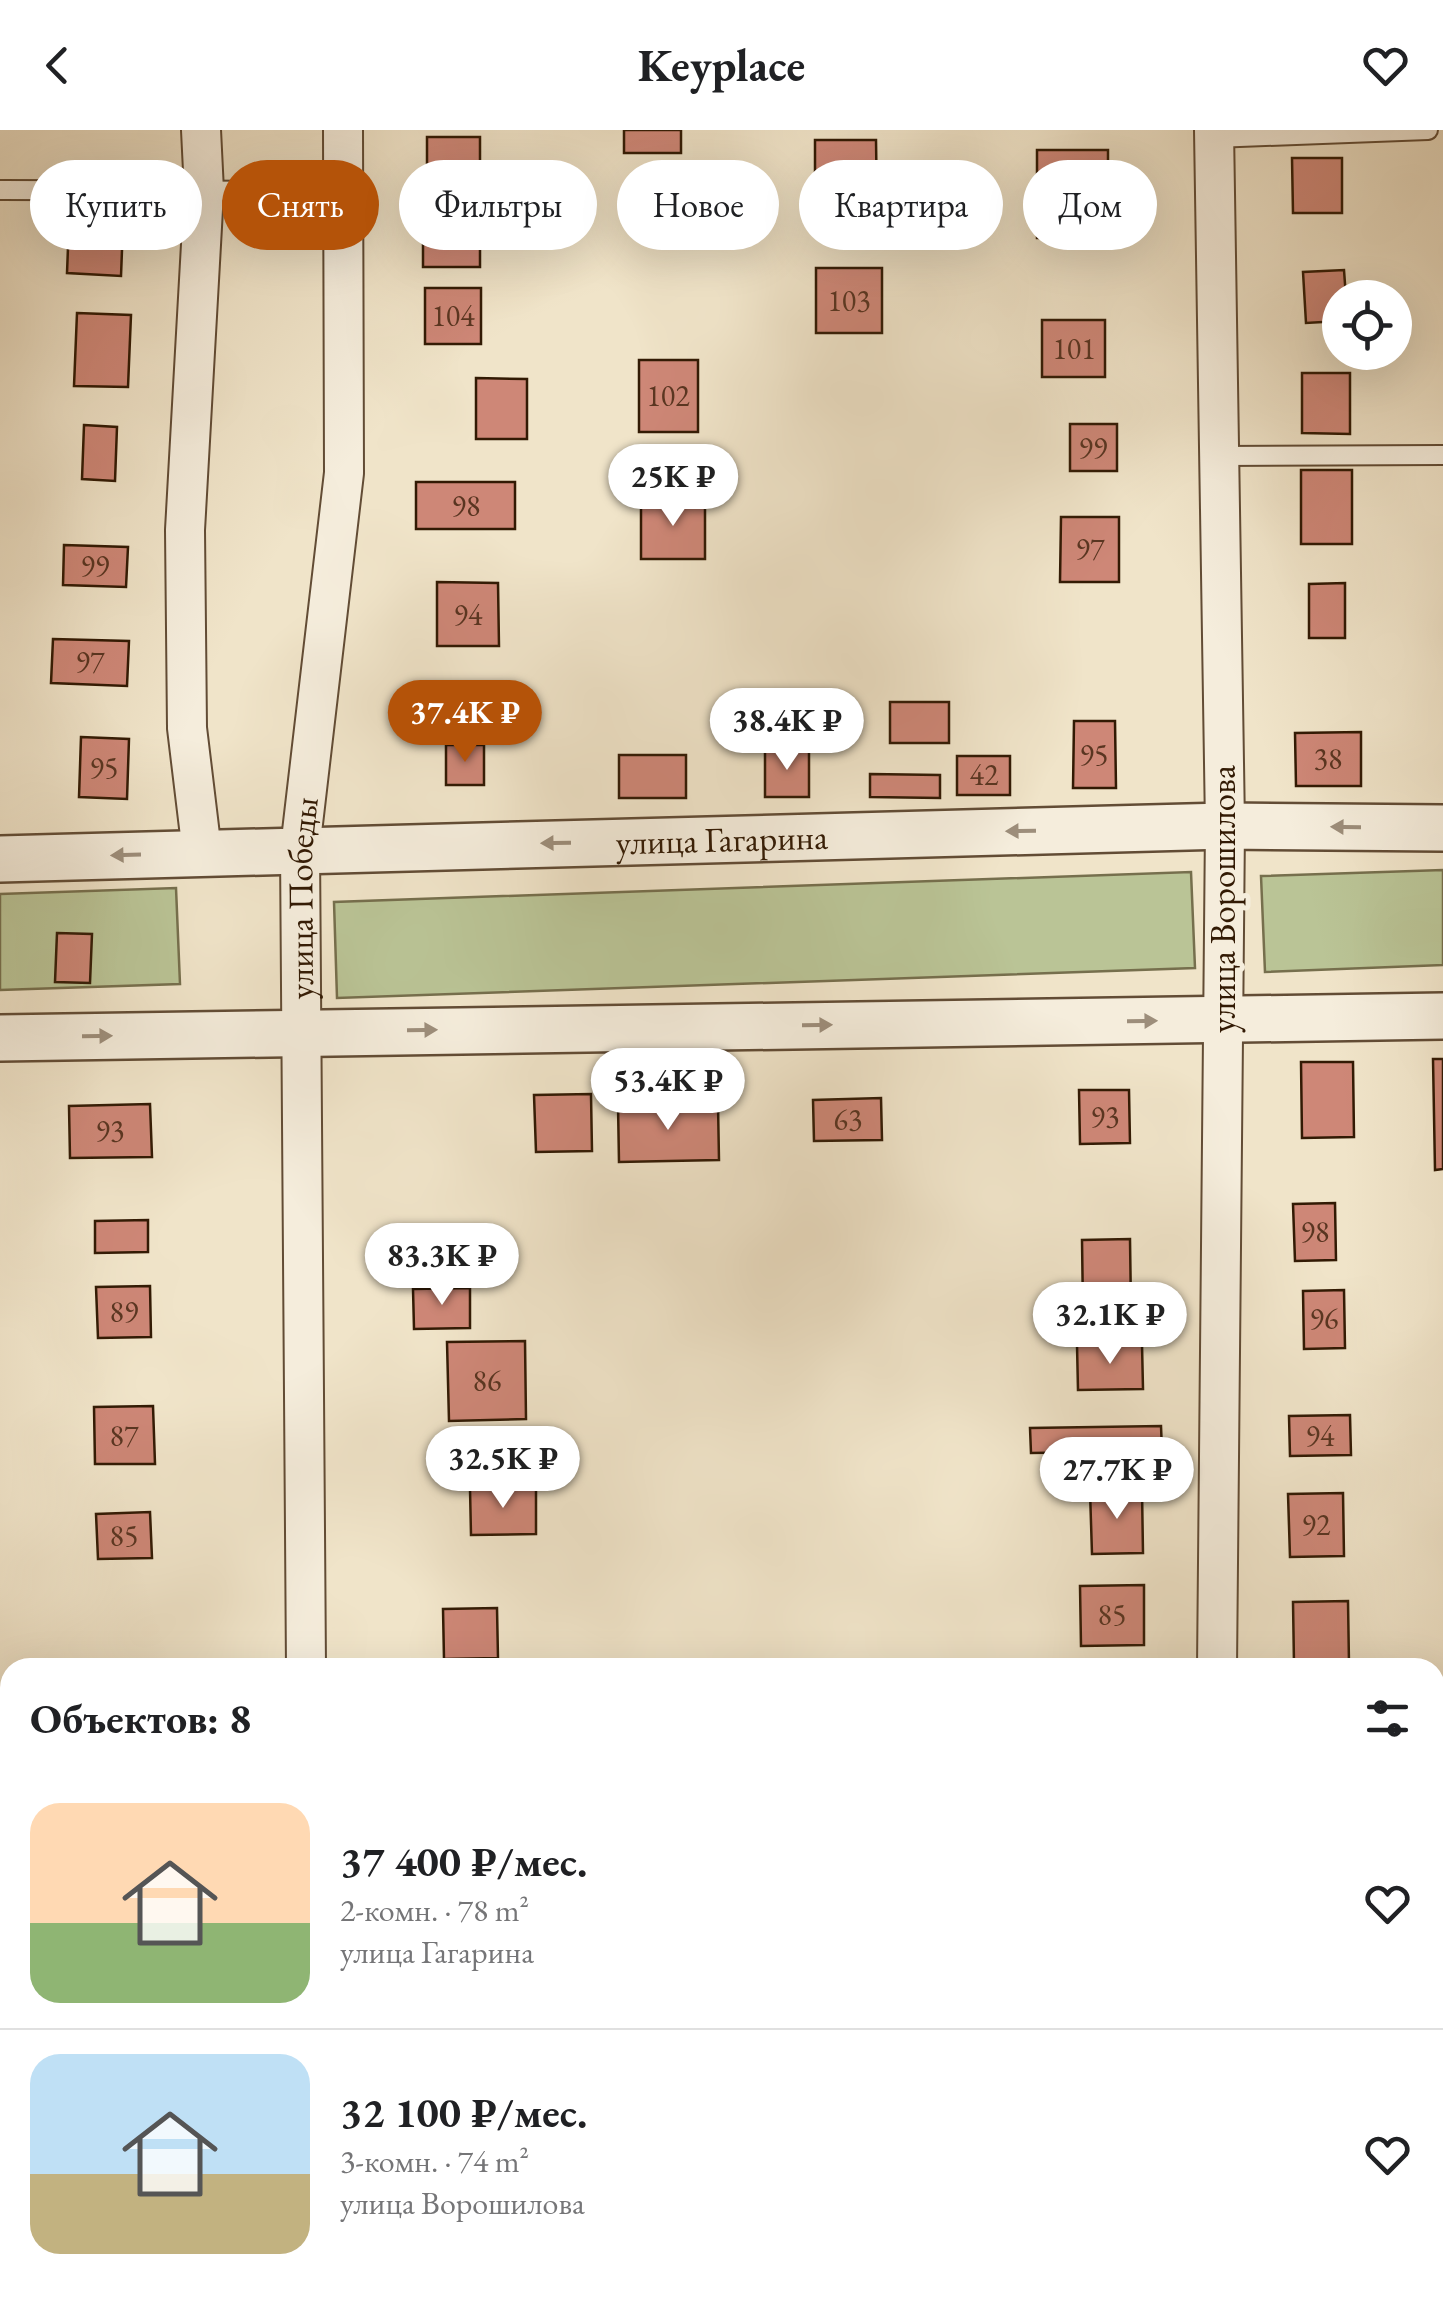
<!DOCTYPE html>
<html lang="ru">
<head>
<meta charset="utf-8">
<style>
  :root { --surface:#fff; --page:#f6f6f6; --text:#202124; --muted:#757577; --line:#e0e0e0; --accent:#b45309 }
  body { margin:0; font-family:"EB Garamond",serif; background:var(--page); color:var(--text); height:100vh; display:flex; flex-direction:column; font-size:38px; white-space:nowrap }
  * { box-sizing:border-box; margin:0 }
  p { font-size:32px; color:var(--muted) }
  .icon { flex:none; width:55px; height:55px; fill:none; stroke:currentColor; stroke-width:2; stroke-linecap:round; stroke-linejoin:round }
  .map { position:relative; flex:1; overflow:hidden }
  .panel { position:absolute; left:0px; top:1528px; width:1445px; height:642px; display:flex; flex-direction:column; background:var(--surface); border-radius:30px 30px 0 0; box-shadow:0 10px 40px #0002 }
  .panel>* { flex:none }
  .guide { position:absolute; left:30px; top:30px; width:1385px; height:90px; display:flex; gap:20px }
  .tools { position:absolute; left:1322px; top:150px; display:grid; gap:20px }
  .tools a { display:grid; place-items:center; width:90px; height:90px; border-radius:50%; background:var(--surface); box-shadow:0 10px 40px #0002; font-size:50px }
  .price { position:absolute; translate:-50% -85px; padding:0 22px; border-radius:35px; background:#fff; color:#222; font-size:32px; line-height:65px; filter:drop-shadow(0 2px 5px #0008) }
  .price::after { content:''; position:absolute; left:50%; top:60px; width:30px; height:22px; margin-left:-15px; background:inherit; clip-path:polygon(0 0,100% 0,50% 100%) }
  .price.on { background:var(--accent); color:#fff }
  ul { padding:0; list-style:none }
  li { display:flex; align-items:center; gap:30px; height:250px; padding:0 30px }
  li+li { border-top:2px solid var(--line) }
  li span { display:grid; place-items:center; flex:none; width:280px; height:200px; border-radius:30px; color:#555 }
  li>.icon { margin-inline-start:auto }
  span .icon { width:120px; height:120px; fill:#fffc; stroke-width:1 }
  li b { font-size:42px }
  h2 { display:flex; justify-content:space-between; align-items:center; height:120px; padding:0 30px; font-size:42px }
  .pill { padding:0 35px; border-radius:45px; background:var(--surface); box-shadow:0 10px 40px #0002; font-size:35px; line-height:90px }
  .pill.on { background:var(--accent); color:#fff }
  header { display:flex; justify-content:space-between; align-items:center; height:130px; padding:0 30px; background:var(--surface); font-size:45px; font-weight:700 }
  .map>svg:first-child { display:block }
  .green { fill:#bac496; stroke:#766f4d; stroke-width:2.5 }
  .building { fill:#ce8777; stroke:#321a04; stroke-width:2.5 }
  .lines { fill:none; stroke-linecap:round; stroke-linejoin:round }
  .service-casing { stroke:#624c35; stroke-width:22 }
  .minor-casing { stroke:#624c35; stroke-width:42 }
  .tertiary-casing { stroke:#624c35; stroke-width:50 }
  .service { stroke:#f5eddc; stroke-width:18 }
  .minor { stroke:#f5eddc; stroke-width:38 }
  .tertiary { stroke:#f5eddc; stroke-width:45 }
  .oneway { fill:#9d8e7b }
  .labels { text-anchor:middle; stroke-width:10; stroke-linejoin:round; paint-order:stroke }
  .number-label { font-size:30px; fill:#593521 }
  .street-label { font-size:35px; fill:#321a04; stroke:#f5eddc }
</style>
</head>
<body>
<header><svg class="icon" aria-label="back" viewBox="0 0 24 24"><path d="M15 5l-7 7 7 7"/></svg>Keyplace<svg class="icon" aria-label="heart" viewBox="0 0 24 24"><path d="M12 20l-8-8c-3-5 5-10 8-4 3-6 11-1 8 4z"/></svg></header>
<div class="map">
<svg width="1443" height="2168" viewBox="0 0 1443 2168">
  <rect width="100%" height="100%" fill="#f0e4c9"/>
  <filter id="stains"><feTurbulence type="fractalNoise" baseFrequency=".002" numOctaves="4"/><feColorMatrix values="0 0 0 0 .2 0 0 0 0 .09 0 0 0 0 .02 0 0 0 .5 -.17"/></filter>
  <radialGradient id="worn" r=".72"><stop offset=".6" stop-color="#630" stop-opacity="0"/><stop offset="1" stop-color="#630" stop-opacity=".3"/></radialGradient>
  <g class="green">
    <polygon points="1443,740 1443,835 1265,842 1261,746"/>
    <polygon points="1191,742 1195,838 337,868 334,772"/>
    <polygon points="176,758 180,854 0,860 0,764"/>
  </g>
  <g class="building">
    <rect x="624" y="0" width="57" height="23"/>
    <rect x="427" y="7" width="53" height="52"/>
    <polygon points="815,10 876,10 877,79 815,79"/>
    <rect x="1037" y="20" width="71" height="88"/>
    <polygon points="1292,28 1342,28 1342,83 1293,83"/>
    <rect x="423" y="77" width="57" height="60"/>
    <polygon points="69,92 123,94 121,146 67,143"/>
    <rect x="816" y="138" width="66" height="65"/>
    <polygon points="1344,140 1346,168 1340,168 1340,191 1306,193 1303,142"/>
    <rect x="425" y="158" width="56" height="56"/>
    <polygon points="77,183 131,185 128,257 74,256"/>
    <rect x="1042" y="190" width="63" height="57"/>
    <rect x="639" y="230" width="59" height="72"/>
    <polygon points="1302,243 1350,243 1350,304 1302,303"/>
    <polygon points="476,248 527,249 527,309 476,309"/>
    <rect x="1070" y="294" width="47" height="47"/>
    <polygon points="84,295 117,297 115,351 82,349"/>
    <rect x="1301" y="340" width="51" height="74"/>
    <rect x="416" y="352" width="99" height="47"/>
    <polygon points="641,369 705,370 705,429 641,429"/>
    <polygon points="1061,387 1119,387 1119,452 1060,452"/>
    <polygon points="64,415 128,417 126,457 63,455"/>
    <polygon points="437,452 498,453 499,516 437,516"/>
    <polygon points="1345,453 1345,508 1309,508 1309,454"/>
    <polygon points="53,509 129,511 127,556 51,553"/>
    <rect x="890" y="572" width="59" height="41"/>
    <polygon points="1074,591 1115,591 1116,658 1073,658"/>
    <polygon points="1361,602 1361,656 1296,656 1295,603"/>
    <polygon points="81,607 129,609 127,669 79,667"/>
    <rect x="446" y="615" width="38" height="40"/>
    <rect x="765" y="619" width="44" height="48"/>
    <rect x="619" y="625" width="67" height="43"/>
    <rect x="957" y="626" width="53" height="39"/>
    <polygon points="870,644 940,645 940,668 870,667"/>
    <polygon points="57,803 92,804 90,853 55,852"/>
    <polygon points="1433,929 1443,929 1443,1039 1435,1040"/>
    <polygon points="1301,932 1353,932 1354,1007 1302,1008"/>
    <polygon points="1079,960 1129,960 1130,1013 1080,1014"/>
    <polygon points="591,964 592,1021 536,1022 534,965"/>
    <polygon points="881,968 882,1010 814,1011 813,970"/>
    <polygon points="150,974 152,1027 70,1028 69,976"/>
    <polygon points="718,974 719,1030 619,1032 618,975"/>
    <polygon points="1335,1073 1336,1130 1295,1131 1293,1074"/>
    <polygon points="148,1090 148,1122 95,1123 95,1091"/>
    <polygon points="1130,1109 1131,1179 1083,1180 1082,1110"/>
    <polygon points="150,1156 151,1207 98,1208 96,1157"/>
    <polygon points="470,1158 470,1198 414,1199 413,1159"/>
    <polygon points="1344,1160 1345,1218 1304,1219 1303,1161"/>
    <polygon points="525,1211 526,1289 449,1291 447,1212"/>
    <polygon points="1142,1214 1143,1259 1078,1260 1077,1215"/>
    <polygon points="153,1276 155,1334 95,1334 94,1277"/>
    <polygon points="1350,1285 1351,1325 1290,1326 1289,1286"/>
    <polygon points="1161,1296 1162,1321 1031,1323 1030,1298"/>
    <polygon points="536,1357 536,1404 471,1405 470,1359"/>
    <polygon points="1142,1360 1143,1423 1092,1424 1090,1361"/>
    <polygon points="1343,1363 1344,1426 1290,1427 1288,1364"/>
    <polygon points="150,1382 152,1428 98,1429 96,1384"/>
    <polygon points="1144,1455 1144,1515 1081,1516 1080,1456"/>
    <polygon points="1348,1471 1349,1534 1294,1534 1293,1472"/>
    <polygon points="497,1478 498,1528 444,1529 443,1479"/>
    <polygon points="0,1681 10,1682 10,1727 0,1725"/>
    <polygon points="114,2160 170,2160 171,2168 115,2168"/>
    <rect x="459" y="2160" width="51" height="8"/>
    <rect x="881" y="2160" width="51" height="8"/>
    <polygon points="1086,2160 1138,2160 1138,2162 1086,2163"/>
    <polygon points="1317,2163 1356,2163 1356,2168 1318,2168"/>
  </g>
  <g class="lines">
    <defs>
      <g id="service">
        <polyline points="1214,8 1428,0"/>
        <polyline points="0,60 343,61"/>
        <polyline points="1219,326 1443,325"/>
        <polyline points="0,1757 10,1759"/>
      </g>
      <g id="minor">
        <polyline points="201,0 204,61 185,400 187,598 202,722"/>
        <polyline points="1214,0 1225,696 1217,1538"/>
        <path id="s1" d="M306 1538 300 719 344 343 343 0"/>
        <polyline points="310,2160 310,2168"/>
        <polyline points="1210,2168 1210,2160"/>
      </g>
      <g id="tertiary">
        <path id="s2" d="M0 729 1225 696 1443 698"/>
        <polyline points="0,908 1443,886"/>
      </g>
    </defs>
    <use href="#service" class="service-casing"/>
    <use href="#minor" class="minor-casing"/>
    <use href="#tertiary" class="tertiary-casing"/>
    <use href="#service" class="service"/>
    <use href="#minor" class="minor"/>
    <use href="#tertiary" class="tertiary"/>
  </g>
  <defs><path id="oneway-solid" d="M-6-.8H1V-3.2L6.5 0L1 3.2V.8H-6Z" transform="scale(2.5)"/></defs>
  <g class="oneway">
    <use href="#oneway-solid" transform="translate(1346 697) rotate(-179)"/>
    <use href="#oneway-solid" transform="translate(1021 701) rotate(179)"/>
    <use href="#oneway-solid" transform="translate(556 713) rotate(179)"/>
    <use href="#oneway-solid" transform="translate(126 725) rotate(178)"/>
    <use href="#oneway-solid" transform="translate(1142 891) rotate(-1)"/>
    <use href="#oneway-solid" transform="translate(817 895) rotate(-1)"/>
    <use href="#oneway-solid" transform="translate(422 900) rotate(-1)"/>
    <use href="#oneway-solid" transform="translate(97 906) rotate(-1)"/>
  </g>
  <g class="labels">
    <g class="number-label">
      <text x="849" y="181">103</text>
      <text x="453" y="196">104</text>
      <text x="1074" y="229">101</text>
      <text x="668" y="276">102</text>
      <text x="1093" y="328">99</text>
      <text x="466" y="386">98</text>
      <text x="1090" y="429">97</text>
      <text x="95" y="446">99</text>
      <text x="468" y="495">94</text>
      <text x="90" y="542">97</text>
      <text x="1094" y="635">95</text>
      <text x="1328" y="639">38</text>
      <text x="104" y="648">95</text>
      <text x="984" y="655">42</text>
      <text x="1105" y="997">93</text>
      <text x="848" y="1000">63</text>
      <text x="110" y="1011">93</text>
      <text x="1315" y="1112">98</text>
      <text x="124" y="1192">89</text>
      <text x="1324" y="1199">96</text>
      <text x="487" y="1261">86</text>
      <text x="124" y="1316">87</text>
      <text x="1320" y="1316">94</text>
      <text x="1316" y="1405">92</text>
      <text x="124" y="1416">85</text>
      <text x="1112" y="1495">85</text>
    </g>
    <g class="street-label">
      <text dy="12" stroke="none"><textPath href="#s2" startOffset="722">улица Гагарина</textPath></text>
      <text dy="12" stroke="none"><textPath href="#s1" startOffset="770">улица Победы</textPath></text>
      <text transform="translate(1223 769) rotate(-90)" y="12">улица Ворошилова</text>
    </g>
  </g>
  <rect width="100%" height="100%" filter="url(#stains)"/>
  <rect width="100%" height="100%" fill="url(#worn)"/>
</svg>
<div class="tools">
<a><svg class="icon" aria-label="locate" viewBox="0 0 24 24"><circle cx="12" cy="12" r="6"/><path d="M12 2v4M12 18v4M2 12h4M18 12h4"/></svg></a>
</div>
<b class="price" style="left:673px;top:399px">25K ₽</b>
<b class="price on" style="left:465px;top:635px">37.4K ₽</b>
<b class="price" style="left:787px;top:643px">38.4K ₽</b>
<b class="price" style="left:668px;top:1003px">53.4K ₽</b>
<b class="price" style="left:442px;top:1178px">83.3K ₽</b>
<b class="price" style="left:1110px;top:1237px">32.1K ₽</b>
<b class="price" style="left:503px;top:1381px">32.5K ₽</b>
<b class="price" style="left:1117px;top:1392px">27.7K ₽</b>
<div class="guide">
<a class="pill">Купить</a>
<a class="pill on">Снять</a>
<a class="pill">Фильтры</a>
<a class="pill">Новое</a>
<a class="pill">Квартира</a>
<a class="pill">Дом</a>
</div>
<section class="panel">
<h2>Объектов: 8<svg class="icon" aria-label="filters" viewBox="0 0 24 24"><path d="M4 7h16M4 17h16"/><circle cx="9" cy="7" r="2"/><circle cx="15" cy="17" r="2"/></svg></h2>
<ul>
<li><span style="background:linear-gradient(#ffd9b3 60%,#8fb573 0)"><svg class="icon" aria-label="home" viewBox="0 0 24 24"><path d="M3 11l9-7 9 7M6 9v11h12V9"/></svg></span><div><b>37 400 ₽/мес.</b><p>2-комн. · 78 m²</p><p>улица Гагарина</p></div><svg class="icon" aria-label="heart" viewBox="0 0 24 24"><path d="M12 20l-8-8c-3-5 5-10 8-4 3-6 11-1 8 4z"/></svg></li>
<li><span style="background:linear-gradient(#bfe0f5 60%,#c2b280 0)"><svg class="icon" aria-label="home" viewBox="0 0 24 24"><path d="M3 11l9-7 9 7M6 9v11h12V9"/></svg></span><div><b>32 100 ₽/мес.</b><p>3-комн. · 74 m²</p><p>улица Ворошилова</p></div><svg class="icon" aria-label="heart" viewBox="0 0 24 24"><path d="M12 20l-8-8c-3-5 5-10 8-4 3-6 11-1 8 4z"/></svg></li>
</ul>
</section>
</div>
</body>
</html>
